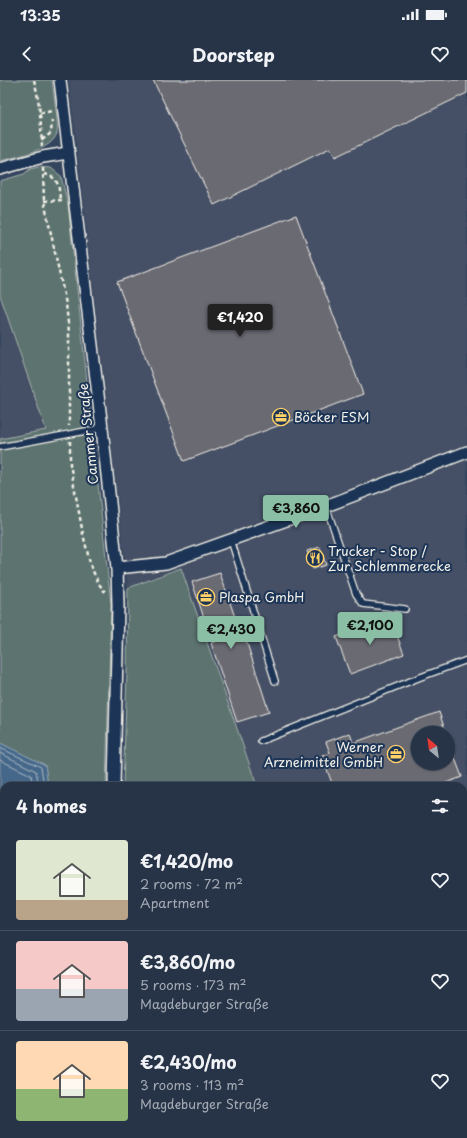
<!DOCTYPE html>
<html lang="en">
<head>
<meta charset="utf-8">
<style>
  :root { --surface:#273447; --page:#333f52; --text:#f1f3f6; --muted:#a4aab4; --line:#434f60; --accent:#8abfa5 }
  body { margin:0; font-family:"Playpen Sans",sans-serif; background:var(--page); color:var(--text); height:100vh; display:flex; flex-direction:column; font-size:15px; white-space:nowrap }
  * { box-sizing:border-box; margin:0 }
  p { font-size:13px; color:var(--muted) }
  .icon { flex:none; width:22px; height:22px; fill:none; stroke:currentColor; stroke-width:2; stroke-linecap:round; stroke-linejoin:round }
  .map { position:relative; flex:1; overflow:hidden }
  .drawer { position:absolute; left:0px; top:702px; width:467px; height:356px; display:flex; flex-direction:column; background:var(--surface); border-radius:12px 12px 0 0; box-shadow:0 1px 3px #0004,0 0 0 1px var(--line) }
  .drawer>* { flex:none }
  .needle { width:26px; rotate:331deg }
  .buttons { position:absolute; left:411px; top:646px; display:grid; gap:8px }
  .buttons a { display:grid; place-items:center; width:44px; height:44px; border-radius:50%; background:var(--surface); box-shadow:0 1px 3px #0004,0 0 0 1px var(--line); font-size:20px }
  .price { position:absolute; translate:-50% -34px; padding:0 9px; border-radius:4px; background:var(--accent); color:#111; font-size:13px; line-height:26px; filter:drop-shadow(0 1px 2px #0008) }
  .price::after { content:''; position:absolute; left:50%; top:24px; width:12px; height:9px; margin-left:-6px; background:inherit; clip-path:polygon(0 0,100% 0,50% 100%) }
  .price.on { background:#222; color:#fff }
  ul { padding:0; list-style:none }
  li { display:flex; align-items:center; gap:12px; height:100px; padding:0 16px }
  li+li { border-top:1px solid var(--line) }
  li span { display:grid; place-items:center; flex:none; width:112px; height:80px; border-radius:4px; color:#555 }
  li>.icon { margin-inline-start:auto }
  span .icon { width:48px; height:48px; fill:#fffc; stroke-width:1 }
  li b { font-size:17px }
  h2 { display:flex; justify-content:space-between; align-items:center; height:48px; padding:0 16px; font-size:17px }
  .status { display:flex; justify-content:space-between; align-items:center; height:28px; padding:0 20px; background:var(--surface); direction:ltr }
  .status svg { height:11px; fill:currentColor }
  header { display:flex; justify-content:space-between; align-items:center; height:52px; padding:0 16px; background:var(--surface); font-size:18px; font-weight:700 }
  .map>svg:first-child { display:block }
  .built { fill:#445065; fill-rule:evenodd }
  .green { fill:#5b736f; stroke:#a8b2ac }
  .water { fill:#44678a; stroke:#8a9eb0 }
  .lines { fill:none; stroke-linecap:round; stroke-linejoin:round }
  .shore { stroke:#aebac2; stroke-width:1 }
  .building { fill:#6a6a73; stroke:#f4f1e8 }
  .lane-casing { stroke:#f4f1e8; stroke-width:8 }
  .street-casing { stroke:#f4f1e8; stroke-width:14 }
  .path { stroke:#f4f1e8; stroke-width:2.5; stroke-dasharray:4 3; stroke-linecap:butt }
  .lane { stroke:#1d3557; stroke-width:5.5 }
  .street { stroke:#1d3557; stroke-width:11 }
  .labels { text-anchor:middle; stroke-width:4; stroke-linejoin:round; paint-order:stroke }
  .poi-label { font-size:13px; fill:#f4f1e8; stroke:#1d3557; text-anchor:start }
  .street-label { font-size:13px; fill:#f4f1e8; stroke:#1d3557 }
</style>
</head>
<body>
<div class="status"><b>13:35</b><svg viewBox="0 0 49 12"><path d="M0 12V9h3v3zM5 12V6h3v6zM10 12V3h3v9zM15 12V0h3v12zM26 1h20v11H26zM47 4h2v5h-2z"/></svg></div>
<header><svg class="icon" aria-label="back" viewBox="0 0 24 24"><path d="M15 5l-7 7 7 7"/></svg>Doorstep<svg class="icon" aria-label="heart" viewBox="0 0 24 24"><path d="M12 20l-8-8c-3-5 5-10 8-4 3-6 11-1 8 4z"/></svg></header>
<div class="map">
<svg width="467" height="1058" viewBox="0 0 467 1058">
  <rect width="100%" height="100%" fill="#34455f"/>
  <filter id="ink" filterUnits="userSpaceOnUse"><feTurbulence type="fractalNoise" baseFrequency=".025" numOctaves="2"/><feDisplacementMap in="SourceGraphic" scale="8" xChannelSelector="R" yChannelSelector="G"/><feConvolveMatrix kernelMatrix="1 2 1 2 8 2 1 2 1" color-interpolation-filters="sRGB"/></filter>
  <g filter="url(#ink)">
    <g class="built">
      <path d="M69 0H467V1058H379L378 1054H463V706H257L181 488 128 508ZM418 653H448V683H418Z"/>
      <polygon points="0,215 46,350 0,359"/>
    </g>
    <g class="green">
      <path d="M0 0H52C53 9 59 47 57 53 52 71 16 76 0 81Z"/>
      <polygon points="39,87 51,88 61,96 68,125 111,524 106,706 48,706 45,685 0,663 0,359 46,350 0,215 0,101 24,94 30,89"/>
      <polygon points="181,488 257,706 123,706 127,594 128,508"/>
      <polygon points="0,819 4,823 4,872 0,875"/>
      <polygon points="92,1054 378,1054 379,1058 92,1058"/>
    </g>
    <polygon class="water" points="0,663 45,685 48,706 4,706 4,823 0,819"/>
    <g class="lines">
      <g class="shore">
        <polyline points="0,668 41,687 44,706"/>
        <polyline points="0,673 36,691 39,706"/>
        <polyline points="0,680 31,695 33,706"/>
      </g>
    </g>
    <g class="building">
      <polygon points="153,0 467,0 467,13 335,77 330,68 214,125"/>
      <polygon points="296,135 363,314 184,381 117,202"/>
      <polygon points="320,467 326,485 313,489 307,471"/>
      <polygon points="220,493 242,558 245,557 269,632 237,642 211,563 217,561 209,537 204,538 192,502"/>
      <polygon points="390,537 404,574 350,594 336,557"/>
      <polygon points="439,632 446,653 418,653 418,683 448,683 448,662 449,662 462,697 438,706 333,706 322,676 330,673 326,662 350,653 353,663"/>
    </g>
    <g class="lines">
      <defs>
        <g id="lane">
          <polyline points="0,367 102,348"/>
          <polyline points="326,426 356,514 363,524 405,529"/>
          <polyline points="231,460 275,601"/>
          <polyline points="261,661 418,598 467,580"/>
          <polyline points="463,1030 467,1035"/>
        </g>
        <g id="street">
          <polyline points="60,0 102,348 117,488 118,526 114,706"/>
          <polyline points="0,89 43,77 68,73"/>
          <polyline points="117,488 166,483 326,426 467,372"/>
          <polyline points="86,1058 86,1054"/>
        </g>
      </defs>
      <use href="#lane" class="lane-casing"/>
      <use href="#street" class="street-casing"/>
      <g class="path">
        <path d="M34 0C40 22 41 44 42 67"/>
        <polyline points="40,33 53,31"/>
        <polyline points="42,60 51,53 52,40"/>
        <polyline points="43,88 44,121 66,224 69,252 69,346"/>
        <path d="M44 94C59 97 59 107 60 120"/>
        <polyline points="44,121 62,120"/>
        <polyline points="70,361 70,384 83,454 91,487 99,504 105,512"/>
        <polyline points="0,859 4,859"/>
      </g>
      <use href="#lane" class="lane"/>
      <use href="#street" class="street"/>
    </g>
  </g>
  <defs>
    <symbol id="office-ring" viewBox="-11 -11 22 22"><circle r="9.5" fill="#1d3557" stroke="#ffd166" stroke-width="1.5"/><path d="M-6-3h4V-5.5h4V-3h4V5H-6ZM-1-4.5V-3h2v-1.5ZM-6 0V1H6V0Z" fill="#ffd166"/></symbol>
    <symbol id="restaurant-ring" viewBox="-11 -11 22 22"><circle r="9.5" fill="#1d3557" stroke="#ffd166" stroke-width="1.5"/><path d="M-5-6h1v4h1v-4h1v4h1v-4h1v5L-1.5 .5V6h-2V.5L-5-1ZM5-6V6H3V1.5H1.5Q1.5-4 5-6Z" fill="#ffd166"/></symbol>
  </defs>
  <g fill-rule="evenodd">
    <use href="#office-ring" x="271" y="327" width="20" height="20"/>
    <use href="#restaurant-ring" x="305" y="468" width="20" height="20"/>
    <use href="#office-ring" x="196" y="507" width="20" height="20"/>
    <use href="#office-ring" x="386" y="664" width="20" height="20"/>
  </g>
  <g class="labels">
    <g class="poi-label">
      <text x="294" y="342">Böcker ESM</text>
      <text x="328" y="476">Trucker - Stop /<tspan x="328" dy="15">Zur Schlemmerecke</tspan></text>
      <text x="219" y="522">Plaspa GmbH</text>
      <text x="383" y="672" text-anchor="end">Werner<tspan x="383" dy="15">Arzneimittel GmbH</tspan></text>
    </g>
    <g class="street-label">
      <text transform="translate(88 354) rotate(-96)" y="5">Cammer Straße</text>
    </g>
  </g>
</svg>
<div class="buttons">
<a><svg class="needle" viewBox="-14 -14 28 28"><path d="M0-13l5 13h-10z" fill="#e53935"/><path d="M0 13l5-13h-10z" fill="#a4aab4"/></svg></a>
</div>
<b class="price on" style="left:240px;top:258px">€1,420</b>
<b class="price" style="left:296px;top:449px">€3,860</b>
<b class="price" style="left:370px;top:566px">€2,100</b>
<b class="price" style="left:231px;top:570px">€2,430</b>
<section class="drawer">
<h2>4 homes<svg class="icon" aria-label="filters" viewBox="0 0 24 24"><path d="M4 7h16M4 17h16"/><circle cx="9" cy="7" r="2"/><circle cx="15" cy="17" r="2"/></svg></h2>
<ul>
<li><span style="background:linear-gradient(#dfe7d0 75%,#b9a48a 0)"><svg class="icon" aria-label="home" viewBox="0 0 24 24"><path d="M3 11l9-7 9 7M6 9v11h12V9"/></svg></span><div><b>€1,420/mo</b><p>2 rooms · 72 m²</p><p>Apartment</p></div><svg class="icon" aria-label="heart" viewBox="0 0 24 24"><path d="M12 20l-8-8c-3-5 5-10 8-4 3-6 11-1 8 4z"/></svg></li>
<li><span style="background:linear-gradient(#f6c9c9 60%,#9aa5b1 0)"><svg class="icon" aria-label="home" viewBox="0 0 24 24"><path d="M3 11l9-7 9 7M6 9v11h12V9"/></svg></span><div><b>€3,860/mo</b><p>5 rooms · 173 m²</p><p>Magdeburger Straße</p></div><svg class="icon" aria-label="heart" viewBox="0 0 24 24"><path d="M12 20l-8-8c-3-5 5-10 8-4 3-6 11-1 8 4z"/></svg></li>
<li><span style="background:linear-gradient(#ffd9b3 60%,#8fb573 0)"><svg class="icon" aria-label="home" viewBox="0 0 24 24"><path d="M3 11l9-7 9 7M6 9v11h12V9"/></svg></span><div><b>€2,430/mo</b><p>3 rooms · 113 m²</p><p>Magdeburger Straße</p></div><svg class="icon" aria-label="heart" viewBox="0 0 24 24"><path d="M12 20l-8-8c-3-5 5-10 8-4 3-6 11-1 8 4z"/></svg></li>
</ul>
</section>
</div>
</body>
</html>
